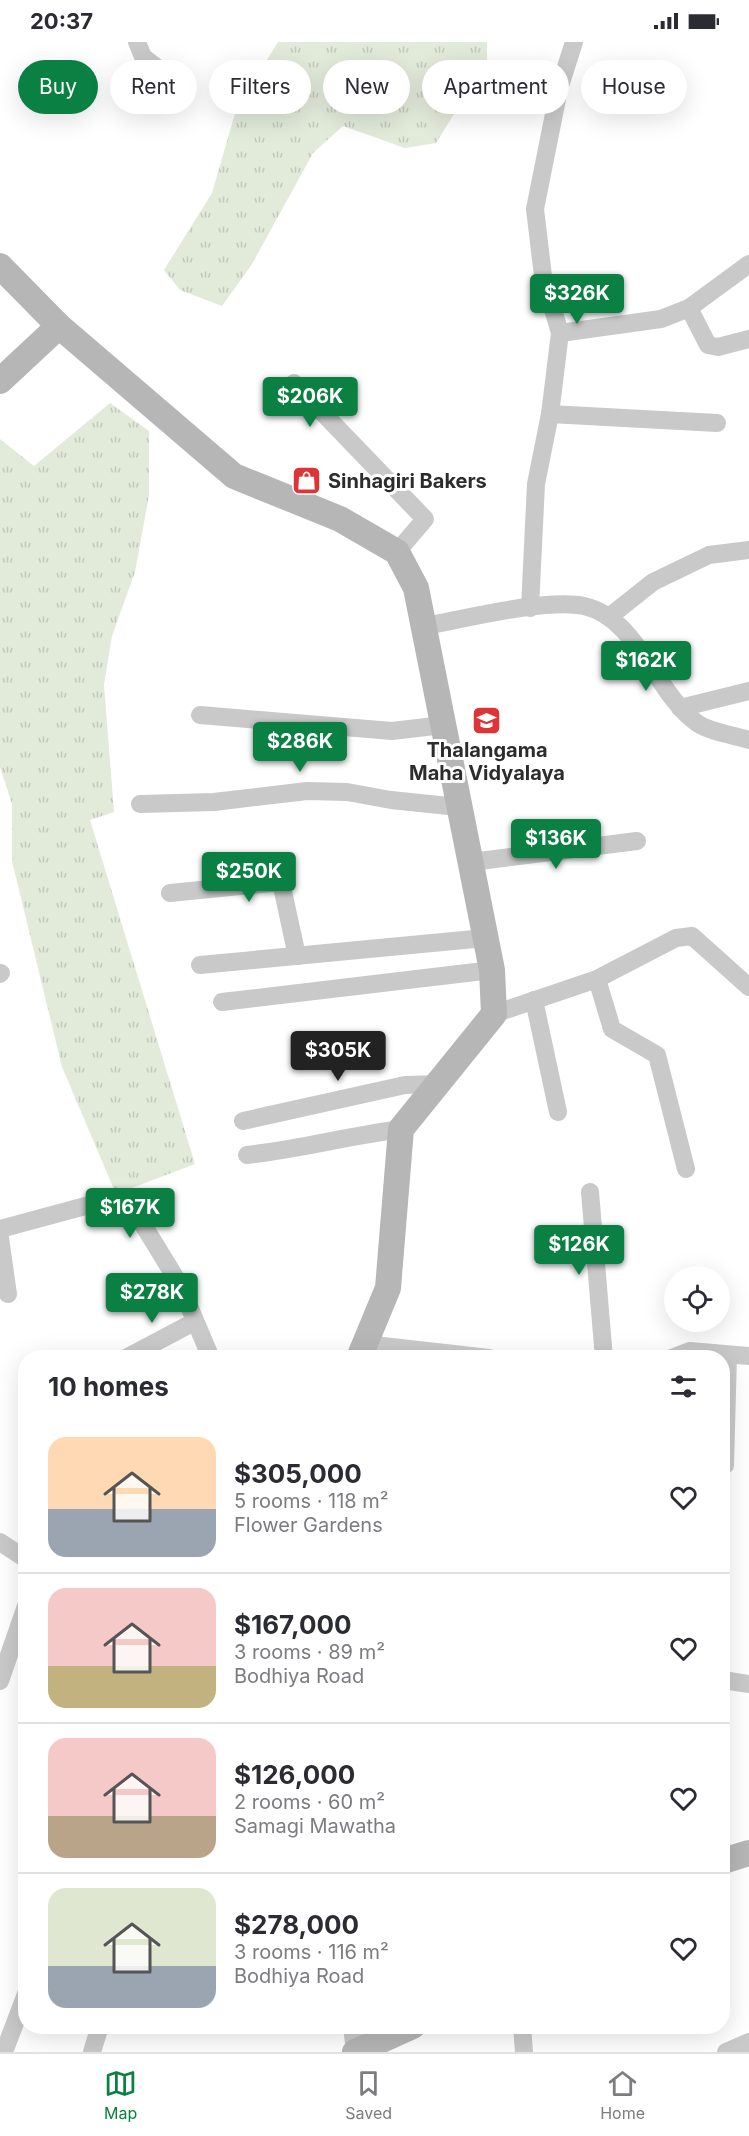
<!DOCTYPE html>
<html lang="en">
<head>
<meta charset="utf-8">
<style>
  :root { --surface:#fff; --page:#f2f2f3; --text:#2b2b33; --muted:#7c7c81; --line:#e1e1e2; --accent:#0b8043 }
  body { margin:0; font-family:Inter,sans-serif; background:var(--page); color:var(--text); height:100vh; display:flex; flex-direction:column; font-size:22px; white-space:nowrap }
  * { box-sizing:border-box; margin:0 }
  p { font-size:20px; color:var(--muted) }
  .icon { flex:none; width:33px; height:33px; fill:none; stroke:currentColor; stroke-width:2; stroke-linecap:round; stroke-linejoin:round }
  .map { position:relative; flex:1; overflow:hidden }
  .sheet { position:absolute; left:18px; top:1308px; width:712px; height:684px; display:flex; flex-direction:column; background:var(--surface); border-radius:24px; box-shadow:0 6px 24px #0002 }
  .sheet>* { flex:none }
  .banner { position:absolute; left:18px; top:18px; width:714px; height:54px; display:flex; gap:12px }
  .tools { position:absolute; left:664px; top:1224px; display:grid; gap:12px }
  .tools a { display:grid; place-items:center; width:66px; height:66px; border-radius:50%; background:var(--surface); box-shadow:0 6px 24px #0002; font-size:30px }
  .price { position:absolute; translate:-50% -51px; padding:0 14px; border-radius:6px; background:var(--accent); color:#fff; font-size:20px; line-height:39px; filter:drop-shadow(0 2px 3px #0008) }
  .price::after { content:''; position:absolute; left:50%; top:36px; width:18px; height:14px; margin-left:-9px; background:inherit; clip-path:polygon(0 0,100% 0,50% 100%) }
  .price.selected { background:#222; color:#fff }
  ul { padding:0; list-style:none }
  li { display:flex; align-items:center; gap:18px; height:150px; padding:0 30px }
  li+li { border-top:2px solid var(--line) }
  li span { display:grid; place-items:center; flex:none; width:168px; height:120px; border-radius:18px; color:#555 }
  li>.icon { margin-inline-start:auto }
  span .icon { width:72px; height:72px; fill:#fffc; stroke-width:1 }
  li b { font-size:26px }
  h2 { display:flex; justify-content:space-between; align-items:center; height:72px; padding:0 30px; font-size:26px }
  .pill { padding:0 21px; border-radius:27px; background:var(--surface); box-shadow:0 6px 24px #0002; font-size:21px; line-height:54px }
  .pill.selected { background:var(--accent); color:#fff }
  .status { display:flex; justify-content:space-between; align-items:center; height:42px; padding:0 30px; background:var(--surface); direction:ltr }
  .status svg { height:16px; fill:currentColor }
  .menu { display:flex; justify-content:space-around; align-items:center; height:84px; border-top:2px solid var(--line); background:var(--surface); font-size:16px; color:var(--muted) }
  .menu a { display:grid; justify-items:center; gap:3px }
  .menu .selected { color:var(--accent) }
  .map>svg:first-child { display:block }
  .grass { fill:url(#grass-tufts) }
  .lines { fill:none; stroke-linecap:round; stroke-linejoin:round }
  .street { stroke:#c9c9c9; stroke-width:18 }
  .secondary { stroke:#b6b6b6; stroke-width:26 }
  .labels { text-anchor:middle; stroke-width:6; stroke-linejoin:round; paint-order:stroke }
  .poi-label { font-size:20px; font-weight:bold; fill:#2c2c2c; stroke:#fff; text-anchor:start }
</style>
</head>
<body>
<div class="status"><b>20:37</b><svg viewBox="0 0 49 12"><path d="M0 12V9h3v3zM5 12V6h3v6zM10 12V3h3v9zM15 12V0h3v12zM26 1h20v11H26zM47 4h2v5h-2z"/></svg></div>
<div class="map">
<svg width="749" height="2010" viewBox="0 0 749 2010">
  <defs>
    <pattern id="grass-tufts" width="24" height="20" patternUnits="userSpaceOnUse" patternTransform="scale(1.5)"><rect width="24" height="20" fill="#e2eada"/><path d="M3 7l-1-3M5 7V3M7 7l1-3M15 17l-1-3M17 17v-4M19 17l1-3" fill="none" stroke="#c2c9bb"/></pattern>
  </defs>
  <rect width="100%" height="100%" fill="#fff"/>
  <g class="grass">
    <polygon points="278,0 487,0 487,19 436,101 405,106 343,84 313,111 252,222 222,264 180,248 164,228 212,151 236,68"/>
    <polygon points="110,361 149,389 149,453 135,530 112,594 104,643 114,770 90,778 195,1122 116,1152 62,1025 12,819 12,762 0,725 0,397 34,424"/>
  </g>
  <g class="lines">
    <g class="street">
      <polyline points="137,0 143,15 178,42"/>
      <polyline points="689,266 708,303 718,305 749,297"/>
      <polyline points="560,291 661,277 689,266 749,222"/>
      <polyline points="294,341 425,477 397,510"/>
      <polyline points="550,372 717,381"/>
      <polyline points="530,566 536,442 550,372 560,291 543,234 535,167 559,47 574,0"/>
      <polyline points="609,575 653,540 709,513 749,508"/>
      <path d="M425 584C464 577 547 556 584 564 638 576 655 651 697 681 710 690 733 693 749 698"/>
      <polyline points="680,666 749,649"/>
      <polyline points="200,673 392,689 443,683"/>
      <polyline points="140,762 214,760 307,749 347,750 391,758 458,765"/>
      <polyline points="471,820 637,799"/>
      <polyline points="170,851 281,840 297,914"/>
      <polyline points="200,923 485,896"/>
      <polyline points="0,932 1,931"/>
      <polyline points="597,937 612,987 657,1013 686,1127"/>
      <polyline points="534,958 558,1070"/>
      <polyline points="222,960 492,928"/>
      <polyline points="494,972 597,937 676,896 692,894 749,945"/>
      <polyline points="243,1079 405,1043 439,1042"/>
      <path d="M247 1113C299 1107 349 1094 401 1087"/>
      <polyline points="590,1150 604,1316"/>
      <polyline points="0,1187 115,1156 128,1158 180,1243 211,1316"/>
      <polyline points="0,1196 8,1252"/>
      <polyline points="365,1302 489,1316"/>
      <polyline points="126,1316 194,1280"/>
      <polyline points="672,1316 690,1309 749,1314"/>
      <polyline points="723,1423 725,1423 728,1313"/>
      <polyline points="0,1500 26,1517"/>
      <polyline points="723,1638 749,1642"/>
      <polyline points="0,1639 26,1564"/>
      <polyline points="352,1984 355,2010"/>
      <polyline points="522,1984 524,2010"/>
      <polyline points="4,2010 26,1952"/>
      <polyline points="92,2010 100,1984"/>
      <polyline points="726,2010 749,2000"/>
    </g>
    <g class="secondary">
      <polyline points="0,224 59,284 234,434 340,477 397,510 416,546 492,928 494,972 401,1087 388,1246 359,1316"/>
      <polyline points="0,339 59,284"/>
      <polyline points="723,1819 749,1811"/>
      <polyline points="355,2010 413,1984"/>
    </g>
  </g>
  <defs>
    <symbol id="shop-square" viewBox="-11 -11 22 22"><rect x="-9" y="-9" width="18" height="18" rx="4" fill="#de3437" stroke="#fff"/><path d="M-5-2.5h2.3a2.7 3.5 0 0 1 5.4 0H5L5.5 6h-11ZM-1.5-2.5h3a1.5 2.3 0 0 0-3 0Z" fill="#fff"/></symbol>
    <symbol id="school-square" viewBox="-11 -11 22 22"><rect x="-9" y="-9" width="18" height="18" rx="4" fill="#de3437" stroke="#fff"/><path d="M0-5L7-2L0 1L-7-2ZM-4 1L0 2.5L4 1V4Q0 6-4 4Z" fill="#fff"/></symbol>
  </defs>
  <g fill-rule="evenodd">
    <use href="#shop-square" x="290" y="422" width="33" height="33"/>
    <use href="#school-square" x="470" y="662" width="33" height="33"/>
  </g>
  <g class="labels">
    <g class="poi-label">
      <text x="328" y="446">Sinhagiri Bakers</text>
      <text x="487" y="715" text-anchor="middle">Thalangama<tspan x="487" dy="23">Maha Vidyalaya</tspan></text>
    </g>
  </g>
</svg>
<div class="tools">
<a><svg class="icon" aria-label="locate" viewBox="0 0 24 24"><circle cx="12" cy="12" r="6"/><path d="M12 2v4M12 18v4M2 12h4M18 12h4"/></svg></a>
</div>
<b class="price" style="left:577px;top:283px">$326K</b>
<b class="price" style="left:310px;top:386px">$206K</b>
<b class="price" style="left:646px;top:650px">$162K</b>
<b class="price" style="left:300px;top:731px">$286K</b>
<b class="price" style="left:556px;top:828px">$136K</b>
<b class="price" style="left:249px;top:861px">$250K</b>
<b class="price selected" style="left:338px;top:1040px">$305K</b>
<b class="price" style="left:130px;top:1197px">$167K</b>
<b class="price" style="left:579px;top:1234px">$126K</b>
<b class="price" style="left:152px;top:1282px">$278K</b>
<div class="banner">
<a class="pill selected">Buy</a>
<a class="pill">Rent</a>
<a class="pill">Filters</a>
<a class="pill">New</a>
<a class="pill">Apartment</a>
<a class="pill">House</a>
</div>
<section class="sheet">
<h2>10 homes<svg class="icon" aria-label="filters" viewBox="0 0 24 24"><path d="M4 7h16M4 17h16"/><circle cx="9" cy="7" r="2"/><circle cx="15" cy="17" r="2"/></svg></h2>
<ul>
<li><span style="background:linear-gradient(#ffd9b3 60%,#9aa5b1 0)"><svg class="icon" aria-label="home" viewBox="0 0 24 24"><path d="M3 11l9-7 9 7M6 9v11h12V9"/></svg></span><div><b>$305,000</b><p>5 rooms · 118 m²</p><p>Flower Gardens</p></div><svg class="icon" aria-label="heart" viewBox="0 0 24 24"><path d="M12 20l-8-8c-3-5 5-10 8-4 3-6 11-1 8 4z"/></svg></li>
<li><span style="background:linear-gradient(#f6c9c9 65%,#c2b280 0)"><svg class="icon" aria-label="home" viewBox="0 0 24 24"><path d="M3 11l9-7 9 7M6 9v11h12V9"/></svg></span><div><b>$167,000</b><p>3 rooms · 89 m²</p><p>Bodhiya Road</p></div><svg class="icon" aria-label="heart" viewBox="0 0 24 24"><path d="M12 20l-8-8c-3-5 5-10 8-4 3-6 11-1 8 4z"/></svg></li>
<li><span style="background:linear-gradient(#f6c9c9 65%,#b9a48a 0)"><svg class="icon" aria-label="home" viewBox="0 0 24 24"><path d="M3 11l9-7 9 7M6 9v11h12V9"/></svg></span><div><b>$126,000</b><p>2 rooms · 60 m²</p><p>Samagi Mawatha</p></div><svg class="icon" aria-label="heart" viewBox="0 0 24 24"><path d="M12 20l-8-8c-3-5 5-10 8-4 3-6 11-1 8 4z"/></svg></li>
<li><span style="background:linear-gradient(#dfe7d0 65%,#9aa5b1 0)"><svg class="icon" aria-label="home" viewBox="0 0 24 24"><path d="M3 11l9-7 9 7M6 9v11h12V9"/></svg></span><div><b>$278,000</b><p>3 rooms · 116 m²</p><p>Bodhiya Road</p></div><svg class="icon" aria-label="heart" viewBox="0 0 24 24"><path d="M12 20l-8-8c-3-5 5-10 8-4 3-6 11-1 8 4z"/></svg></li>
</ul>
</section>
</div>
<nav class="menu">
<a class="selected"><svg class="icon" aria-label="map" viewBox="0 0 24 24"><path d="M3 6l6-2 6 2 6-2v14l-6 2-6-2-6 2zM9 4v14M15 6v14"/></svg>Map</a>
<a><svg class="icon" aria-label="saved" viewBox="0 0 24 24"><path d="M7 4h10v16l-5-4-5 4z"/></svg>Saved</a>
<a><svg class="icon" aria-label="home" viewBox="0 0 24 24"><path d="M3 11l9-7 9 7M6 9v11h12V9"/></svg>Home</a>
</nav>
</body>
</html>
